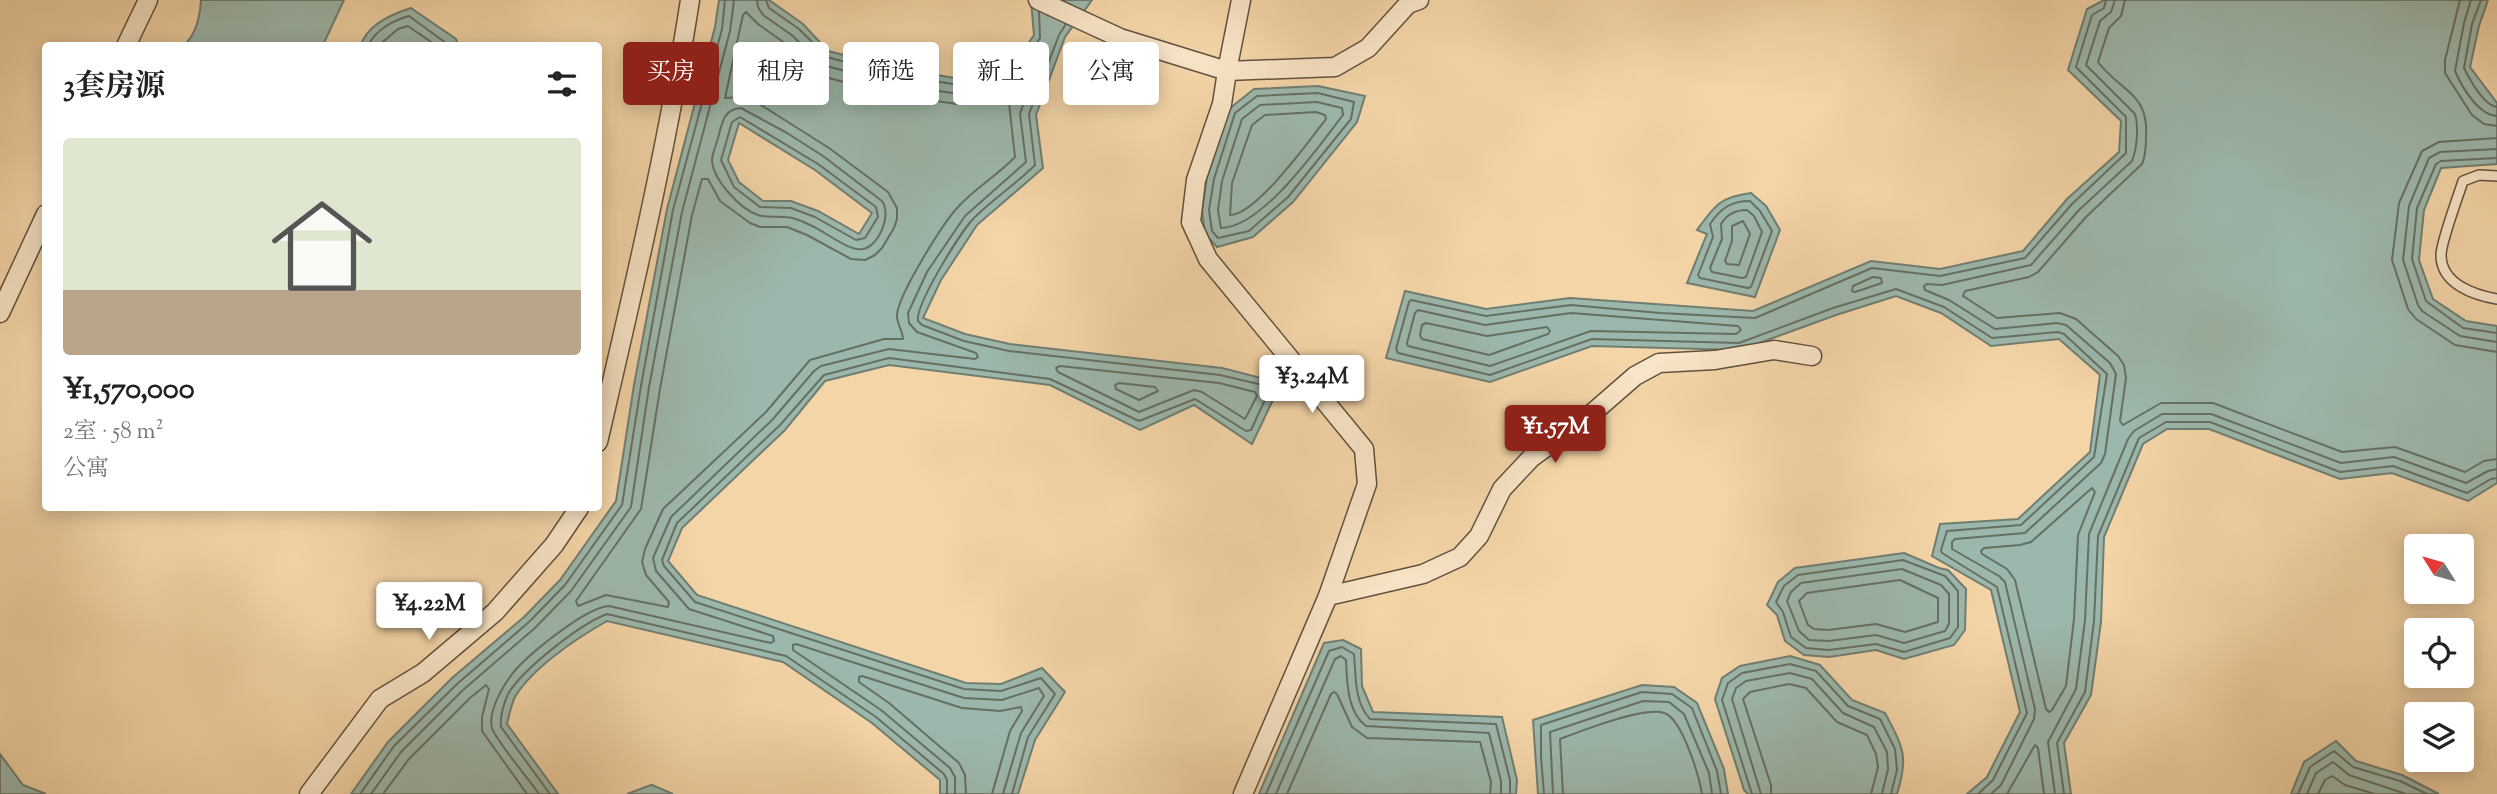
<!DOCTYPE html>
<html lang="zh">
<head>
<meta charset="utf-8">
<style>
  :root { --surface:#fff; --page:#f2f2f2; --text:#222; --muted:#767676; --accent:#8f2418 }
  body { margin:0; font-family:"Sorts Mill Goudy","Noto Serif SC",serif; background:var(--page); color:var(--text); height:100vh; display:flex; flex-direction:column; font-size:26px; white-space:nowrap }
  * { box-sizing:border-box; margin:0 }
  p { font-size:23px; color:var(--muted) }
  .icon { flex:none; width:38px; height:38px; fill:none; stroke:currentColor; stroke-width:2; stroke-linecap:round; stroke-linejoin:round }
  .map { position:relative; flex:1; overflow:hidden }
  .drawer { position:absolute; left:42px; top:42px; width:560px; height:469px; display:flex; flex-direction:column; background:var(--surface); border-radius:7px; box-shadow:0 4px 18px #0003 }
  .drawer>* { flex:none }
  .top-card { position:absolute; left:623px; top:42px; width:665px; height:63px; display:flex; gap:14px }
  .needle { width:46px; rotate:307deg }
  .buttons { position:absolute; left:2404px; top:534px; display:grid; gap:14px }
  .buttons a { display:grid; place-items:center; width:70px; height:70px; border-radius:7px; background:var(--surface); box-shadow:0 4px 18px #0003; font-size:35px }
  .price { position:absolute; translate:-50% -60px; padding:0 16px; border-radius:7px; background:#fff; color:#222; font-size:23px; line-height:46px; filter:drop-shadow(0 2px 4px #0008) }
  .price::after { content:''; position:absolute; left:50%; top:42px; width:21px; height:16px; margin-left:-10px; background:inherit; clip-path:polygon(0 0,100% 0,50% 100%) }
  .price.on { background:var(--accent); color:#fff }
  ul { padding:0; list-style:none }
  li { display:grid; align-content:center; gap:14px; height:371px; padding:0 21px }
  li span { display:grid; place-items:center; height:217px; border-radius:7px; color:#555 }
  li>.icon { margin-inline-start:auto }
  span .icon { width:126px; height:126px; fill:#fffc; stroke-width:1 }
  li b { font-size:30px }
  h2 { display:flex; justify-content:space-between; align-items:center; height:84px; padding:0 21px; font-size:30px }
  .chip { padding:0 24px; border-radius:7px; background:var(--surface); box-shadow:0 4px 18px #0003; font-size:24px; line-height:63px }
  .chip.on { background:var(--accent); color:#fff }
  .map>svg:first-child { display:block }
  .water { fill:#9cb8ac; stroke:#707e72; stroke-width:2; fill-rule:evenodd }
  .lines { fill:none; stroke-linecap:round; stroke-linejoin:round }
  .shore { stroke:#666f64; stroke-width:2 }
  .service-casing { stroke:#60523f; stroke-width:12 }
  .minor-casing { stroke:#60523f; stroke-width:21 }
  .service { stroke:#f8e4c6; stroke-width:9 }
  .minor { stroke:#f8e4c6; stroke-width:18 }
</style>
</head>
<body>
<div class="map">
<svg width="2497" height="794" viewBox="0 0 2497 794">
  <rect width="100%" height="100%" fill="#f4d5a8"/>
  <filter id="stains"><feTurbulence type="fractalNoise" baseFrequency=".00286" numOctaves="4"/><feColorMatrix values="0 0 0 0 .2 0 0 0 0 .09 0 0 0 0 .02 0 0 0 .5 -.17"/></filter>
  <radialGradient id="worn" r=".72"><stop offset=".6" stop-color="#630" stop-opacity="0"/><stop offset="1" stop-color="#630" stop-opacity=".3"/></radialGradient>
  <g class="water">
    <path d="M201 0H344L323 45H184C197 34 200 16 201 0Z"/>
    <path d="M719 0H769L803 24 828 51 895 68 961 79 1005 77 1034 35 1031 0H1092L1065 37 1036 115 1043 168 977 225 941 280 923 318 965 334 1010 344 1222 368 1281 383 1252 444 1194 405 1140 430 1050 385 889 365 825 381 785 430 682 528 668 561 697 595 966 683 1001 684 1042 668 1065 692 1035 740 1018 794H940V780L872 723 783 662 607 621C577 638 532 668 515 697 511 705 509 715 507 724L558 794H351L388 742 452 678 524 617 560 580 616 501 634 385 667 209 715 27ZM739 123 815 170 872 213 859 234 818 211 791 201H763L739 182 728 160Z"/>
    <polygon points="2104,0 2488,0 2479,26 2470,67 2497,103 2497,164 2441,168 2424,210 2419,260 2433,299 2466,321 2497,326 2497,483 2468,501 2392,473 2340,479 2209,429 2167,429 2143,444 2104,537 2101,622 2091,695 2064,743 2071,794 1967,794 1987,777 2020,712 1991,590 1932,556 1940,524 2018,519 2090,452 2100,375 2059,339 1991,346 1941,313 1896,296 1836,315 1740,350 1592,346 1490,382 1386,358 1405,291 1486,309 1570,298 1753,311 1871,261 1940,269 2023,251 2067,199 2119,152 2121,121 2068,70 2087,9"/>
    <path d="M411 8 456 39 458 45H361C367 25 392 14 411 8Z"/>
    <polygon points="1318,86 1365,96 1357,122 1293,202 1253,237 1217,247 1205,234 1202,211 1207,177 1229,109 1254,89"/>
    <path d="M1751 193 1766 206 1780 230 1755 297 1687 283 1707 234 1697 230C1715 205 1720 197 1751 193Z"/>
    <polygon points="1904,553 1939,568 1948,570 1966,589 1965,630 1954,645 1904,659 1876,650 1829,657 1804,655 1785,641 1777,615 1767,605 1778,582 1795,568"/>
    <polygon points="1343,640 1361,649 1362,686 1373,712 1502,717 1517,780 1516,794 1259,794 1324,643"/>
    <path d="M1790 656 1820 665 1852 700 1885 713C1903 747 1909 756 1897 794H1748L1744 790 1715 699 1722 678 1740 666Z"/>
    <polygon points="1642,685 1674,687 1697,703 1724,769 1728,794 1538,794 1533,720"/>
    <polygon points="2336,741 2356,761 2402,775 2439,794 2291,794 2304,762"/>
    <polygon points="0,754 23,785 46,794 0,794"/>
    <polygon points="652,785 673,794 627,794 651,785"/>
  </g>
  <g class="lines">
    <g class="shore">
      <polyline points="766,0 769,8 799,29 827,57 893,75 960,85 1009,82 1040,38 1039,12"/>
      <path d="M2125 0 2121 16 2109 28 2098 62C2121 92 2149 93 2146 137 2146 146 2146 155 2142 164L2086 217 2038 272 2029 277 1965 291 1963 296 1997 318 2060 313 2076 319 2118 356 2124 365 2126 378 2120 421 2123 425 2161 403H2213L2342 452 2395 447 2465 472 2484 461 2497 459"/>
      <polyline points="2460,0 2445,60 2445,73 2472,115 2484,124 2497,126"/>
      <path d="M2471 0 2464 23 2455 71C2462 87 2478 115 2497 116"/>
      <path d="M2481 0 2472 24 2464 68C2470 80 2483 105 2497 107"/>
      <path d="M746 12 758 24 786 44 812 71 821 76 889 94 957 104 1009 103 1015 157C998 175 975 188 958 207 943 223 900 292 897 314 896 323 903 331 903 339H884L810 360 766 412 663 509 645 549 642 562 646 575 669 602 668 607 606 595 578 606 576 601 641 509 660 389 692 215 702 179H708L720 201 750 223 760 227H787L807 235 851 259 865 260 875 255 882 248 894 228 897 219V208L888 192 829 148 753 100 742 97 725 98 743 15Z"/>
      <path d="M368 46C375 30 394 20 409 16L450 46"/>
      <polyline points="378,46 398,29 408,26 437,46"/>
      <polygon points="1318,93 1354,102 1351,119 1288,197 1249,231 1218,238 1212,231 1209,210 1214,179 1235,113 1257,96"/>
      <path d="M1317 102 1342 108 1343 115C1318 147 1263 227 1221 228L1218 210 1222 181 1242 119 1260 105Z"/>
      <path d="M741 108 787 133 823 156 882 201C892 215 879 246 863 249 849 252 823 230 810 225 802 221 793 217 785 217 776 216 766 218 758 215 740 209 712 179 712 159 713 152 716 145 718 138 722 124 723 109 741 108Z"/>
      <path d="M1316 112 1325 115 1326 119C1310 140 1255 216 1230 215L1232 183 1252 125 1265 115Z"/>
      <polygon points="740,117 818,164 876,207 878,217 865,238 856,240 815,217 791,208 760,207 734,187 721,160 732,122"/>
      <polyline points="2497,138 2439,142 2422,151 2399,203 2392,260 2408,309 2416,319 2455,345 2497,352"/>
      <polyline points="2497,149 2440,152 2429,158 2409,206 2403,260 2418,305 2422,311 2460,336 2497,342"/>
      <polyline points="2497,158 2441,161 2436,164 2417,208 2412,259 2426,301 2463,328 2497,333"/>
      <path d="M1750 201 1760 211 1772 231 1751 287 1748 288 1700 278 1698 275 1713 237 1710 224C1721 208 1731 201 1750 201Z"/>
      <path d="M1747 210 1754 216 1762 232 1746 277 1742 278 1712 272 1710 268 1722 239 1721 224C1727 214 1735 210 1747 210Z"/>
      <polygon points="1743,221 1750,234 1739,265 1727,264 1725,261 1732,241 1732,226"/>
      <polygon points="1873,277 1881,278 1882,283 1855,292 1852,291 1853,286"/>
      <polygon points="1418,310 1485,325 1571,313 1738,326 1741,330 1736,334 1591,331 1490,366 1408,346 1407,343 1415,313"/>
      <polygon points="1426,323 1487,336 1547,327 1550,331 1548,334 1489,355 1422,339 1420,335 1422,325"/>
      <polygon points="1060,366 1219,383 1255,392 1257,396 1245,419 1202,392 1194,390 1139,412 1058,372 1056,368"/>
      <polygon points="1119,383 1155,387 1158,391 1139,400 1116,389 1115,385"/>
      <polygon points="2092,488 2095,492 2078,535 2074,619 2066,686 2052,710 2049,712 2046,709 2015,580 2007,569 1982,554 1981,551 1984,548 2020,545 2031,542"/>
      <polygon points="1903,560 1945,576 1958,591 1958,627 1950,638 1904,652 1876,644 1829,650 1806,648 1791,637 1783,612 1776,602 1784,586 1798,575"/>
      <polygon points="1902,569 1941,585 1949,594 1949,624 1945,631 1904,643 1876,635 1829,641 1809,640 1799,631 1787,601 1791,592 1801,583"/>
      <polygon points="1900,580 1938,598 1938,622 1905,632 1876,624 1828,630 1814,629 1808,625 1799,601 1807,593"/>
      <polyline points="360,794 394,746 457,684 529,622 565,585 622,505 641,386 673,210 722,29 725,0"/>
      <polyline points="371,794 401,752 463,690 535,628 571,591 631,507 649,387 682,212 730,31 734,0"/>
      <polyline points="383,794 409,759 470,698 486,685 489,689 482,717 482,731 527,794"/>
      <path d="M539 794C529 779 496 741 492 728 487 710 507 678 520 665 536 649 587 607 609 606L771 643 774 641 773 636 689 609 656 571 653 558 671 517 773 419 814 371 821 366 889 349 975 359 978 357 976 353 917 332 909 323 908 313 927 272 965 216 1026 162 1020 114 1035 69 1030 68 1016 87 1005 93 959 94 890 84 820 64 793 36 763 15 758 7 757 0"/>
      <path d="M550 794 501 727C500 717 504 703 508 694 523 669 580 624 607 614L786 656 876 717 944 774 947 780V794"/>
      <polyline points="955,794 955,777 950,768 881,710 793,650 793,645 796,644 964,698 1002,700 1039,688 1044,696 1021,733 1003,794"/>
      <polyline points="966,794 965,775 959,763 889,703 859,682 859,677 862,676 962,708 1000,711 1021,707 1022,711 1010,731 992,794"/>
      <path d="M1012 794 1028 737 1055 694 1041 678 1001 691 964 689 695 602 664 566 662 560 677 523 780 425 824 375 889 358 1050 379 1139 421 1195 399 1246 431 1251 430 1269 391 1267 386 1220 375 1009 351 964 341 922 325 918 321C915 305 961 231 974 218 993 199 1016 184 1035 165L1029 114 1059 35 1066 24"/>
      <path d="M1266 794 1329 651 1342 647 1354 654C1356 676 1354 702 1370 719L1496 724 1510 780V794"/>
      <path d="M1276 794 1335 659 1341 656 1346 660C1347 682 1347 712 1366 726L1489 733 1501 781V794"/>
      <polyline points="1287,794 1331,694 1334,692 1337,694 1352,727 1367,738 1480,742 1491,782 1490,794"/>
      <polyline points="1544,794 1541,757 1541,725 1642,692 1672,694 1692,708 1717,771 1721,794"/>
      <polyline points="1553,794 1550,732 1643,701 1669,702 1684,714 1709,773 1712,794"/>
      <path d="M1563 794 1560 739C1581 731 1644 706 1664 713 1682 718 1699 776 1702 794"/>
      <polyline points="1752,794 1722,700 1728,683 1742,673 1790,664 1816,671 1848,706 1880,719 1895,749 1897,770 1891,794"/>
      <polyline points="1761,794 1732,699 1736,688 1746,681 1790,673 1812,679 1843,713 1874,727 1887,752 1888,769 1882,794"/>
      <polyline points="1771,794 1771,785 1743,699 1750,692 1789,684 1806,688 1837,722 1867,735 1876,754 1878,767 1871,794"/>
      <polyline points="1978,794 1993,780 2027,713 1997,587 1942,553 1941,550 1947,531 2021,525 2094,457 2107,374 2064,334 2058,332 1992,338 1944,307 1896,289 1833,308 1739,343 1592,339 1490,375 1398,353 1396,349 1409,302 1411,300 1486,316 1571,305 1660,313 1755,318 1872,268 1940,276 2025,258 2072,204 2126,153 2126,117 2076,67 2092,15 2104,8 2106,0"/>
      <path d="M1991 794 2001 785 2034 719 2035 709 2005 582 1999 576 1952 549V542L1955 539 2025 533 2101 463 2105 454 2116 374 2110 363 2066 325 2057 323 1995 329 1949 300 1925 290 1924 286 1927 284 1942 285 2031 265 2079 210 2132 161C2137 148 2139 127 2135 114L2086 65 2100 21 2111 12 2115 0"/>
      <polyline points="2007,794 2035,745 2038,748 2044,794"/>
      <polyline points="2055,794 2048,742 2076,689 2085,620 2089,534 2128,439 2134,431 2162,414 2211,414 2341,463 2394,457 2466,483 2488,471 2497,469"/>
      <polyline points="2064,794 2057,743 2085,692 2094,621 2098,536 2139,438 2166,422 2210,422 2340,472 2393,466 2467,493 2491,479 2497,478"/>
      <polyline points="2298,794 2310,767 2334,751 2353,767 2400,781 2427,794"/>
      <polyline points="2307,794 2316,773 2333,762 2349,775 2406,794"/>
      <polyline points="2318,794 2325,780 2332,776 2345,785 2375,794"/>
    </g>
    <defs>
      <path id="service" d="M2497 176 2479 175 2463 181C2458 197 2441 242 2441 255 2441 284 2474 295 2497 299"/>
      <g id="minor">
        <polyline points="1038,0 1120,38 1227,71 1222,104 1196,180 1191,222 1208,259 1364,449 1367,484 1328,596 1243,794"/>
        <polyline points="1241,0 1227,71 1335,67 1368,48 1408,4 1419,0"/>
        <polyline points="126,46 148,0"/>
        <polyline points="0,313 46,214"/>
        <path d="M598 442C632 295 667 149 690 0"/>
        <polyline points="1328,596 1423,574 1460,557 1479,536 1502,489 1531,458 1589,416 1635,376 1659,363 1715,360 1774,350 1812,356"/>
        <polyline points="309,794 380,699 423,673 495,612 554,545 579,508"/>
      </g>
    </defs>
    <use href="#service" class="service-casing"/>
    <use href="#minor" class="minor-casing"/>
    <use href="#service" class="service"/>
    <use href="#minor" class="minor"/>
  </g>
  <rect width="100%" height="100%" filter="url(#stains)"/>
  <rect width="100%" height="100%" fill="url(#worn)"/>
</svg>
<div class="buttons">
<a><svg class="needle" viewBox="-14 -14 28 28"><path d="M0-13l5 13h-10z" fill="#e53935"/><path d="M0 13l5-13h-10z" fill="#767676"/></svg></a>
<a><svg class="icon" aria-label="locate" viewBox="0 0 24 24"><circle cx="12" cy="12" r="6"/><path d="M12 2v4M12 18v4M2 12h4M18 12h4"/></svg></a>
<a><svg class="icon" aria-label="layers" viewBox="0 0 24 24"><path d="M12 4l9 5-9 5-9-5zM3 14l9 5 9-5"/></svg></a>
</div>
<b class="price" style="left:1312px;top:415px">¥3.24M</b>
<b class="price on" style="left:1555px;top:465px">¥1.57M</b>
<b class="price" style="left:429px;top:642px">¥4.22M</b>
<div class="top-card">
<a class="chip on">买房</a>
<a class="chip">租房</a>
<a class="chip">筛选</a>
<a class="chip">新上</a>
<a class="chip">公寓</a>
</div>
<section class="drawer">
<h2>3套房源<svg class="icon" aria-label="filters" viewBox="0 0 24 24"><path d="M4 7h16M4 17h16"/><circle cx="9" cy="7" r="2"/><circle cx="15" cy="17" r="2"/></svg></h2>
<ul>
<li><span style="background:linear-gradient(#dfe7d0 70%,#b9a48a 0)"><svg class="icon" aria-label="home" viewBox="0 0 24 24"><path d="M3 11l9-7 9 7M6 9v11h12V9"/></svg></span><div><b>¥1,570,000</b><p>2室 · 58 m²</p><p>公寓</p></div></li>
</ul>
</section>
</div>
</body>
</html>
